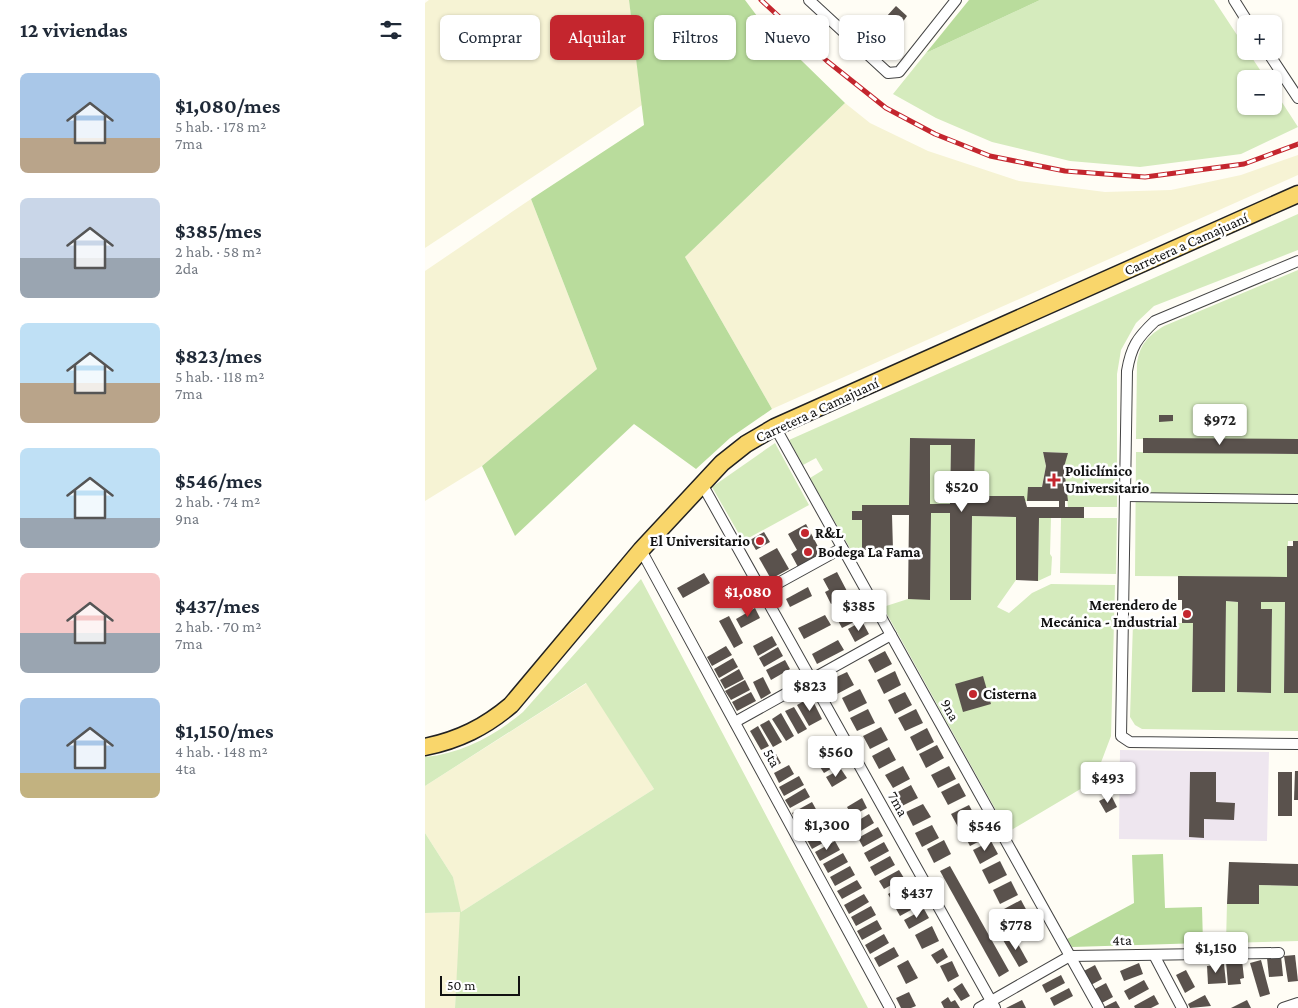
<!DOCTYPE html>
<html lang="es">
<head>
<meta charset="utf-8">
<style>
  :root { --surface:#fff; --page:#f6f6f7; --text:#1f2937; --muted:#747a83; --accent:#c4262e }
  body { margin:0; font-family:"Crimson Pro",serif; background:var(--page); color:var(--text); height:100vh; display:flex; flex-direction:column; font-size:19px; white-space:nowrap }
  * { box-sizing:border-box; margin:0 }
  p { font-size:16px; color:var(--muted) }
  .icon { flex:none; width:28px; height:28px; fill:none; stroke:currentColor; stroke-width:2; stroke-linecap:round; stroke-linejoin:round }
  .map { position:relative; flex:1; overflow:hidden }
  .sheet { display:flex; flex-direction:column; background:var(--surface); width:425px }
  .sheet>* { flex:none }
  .banner { position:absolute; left:15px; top:15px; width:475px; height:45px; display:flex; gap:10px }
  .controls { position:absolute; left:812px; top:15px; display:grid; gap:10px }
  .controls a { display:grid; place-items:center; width:45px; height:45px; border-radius:8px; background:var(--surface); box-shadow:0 1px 4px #0004; font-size:25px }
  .scale { position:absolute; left:15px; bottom:12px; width:80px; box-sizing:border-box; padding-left:5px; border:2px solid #111; border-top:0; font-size:14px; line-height:18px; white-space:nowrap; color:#111; -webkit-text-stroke:4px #fff; paint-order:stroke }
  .price { position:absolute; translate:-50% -42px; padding:0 11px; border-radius:5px; background:#fff; color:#222; font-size:16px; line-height:32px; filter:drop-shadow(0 1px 2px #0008) }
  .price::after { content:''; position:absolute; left:50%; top:30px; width:15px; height:11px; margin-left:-8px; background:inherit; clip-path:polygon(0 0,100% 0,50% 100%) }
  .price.on { background:var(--accent); color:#fff }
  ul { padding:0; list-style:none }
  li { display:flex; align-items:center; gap:15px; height:125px; padding:0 20px }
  li span { display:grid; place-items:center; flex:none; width:140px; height:100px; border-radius:8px; color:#555 }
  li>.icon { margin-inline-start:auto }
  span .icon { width:60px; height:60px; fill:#fffc; stroke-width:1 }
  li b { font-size:21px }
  h2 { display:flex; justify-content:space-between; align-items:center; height:60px; padding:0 20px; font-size:21px }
  .pill { padding:0 18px; border-radius:8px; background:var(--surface); box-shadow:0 1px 4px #0004; font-size:18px; line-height:45px }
  .pill.on { background:var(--accent); color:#fff }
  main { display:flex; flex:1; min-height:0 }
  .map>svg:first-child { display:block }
  .industrial { fill:#eee6ef }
  .farmland { fill:#f6f3d4 }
  .green { fill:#d5ebbd }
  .forest { fill:#b9dc9c }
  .building { fill:#5a524d; fill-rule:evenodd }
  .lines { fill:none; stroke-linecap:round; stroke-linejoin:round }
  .pedestrian-casing { stroke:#444; stroke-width:10 }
  .minor-casing { stroke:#444; stroke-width:12 }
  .primary-casing { stroke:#222; stroke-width:19 }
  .pedestrian { stroke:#fff; stroke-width:8 }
  .minor { stroke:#fff; stroke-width:10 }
  .primary { stroke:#f9d66b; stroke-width:16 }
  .rail-casing { stroke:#c4262e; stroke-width:5 }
  .rail { stroke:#fff; stroke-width:3; stroke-dasharray:9; stroke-linecap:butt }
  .poi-dot { fill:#c4262e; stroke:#fff; stroke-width:2 }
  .labels { text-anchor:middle; stroke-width:5; stroke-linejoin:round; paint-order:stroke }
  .street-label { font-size:15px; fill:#111; stroke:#fff }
  .poi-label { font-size:15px; font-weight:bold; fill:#111; stroke:#fff; text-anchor:start }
</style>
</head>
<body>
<main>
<section class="sheet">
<h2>12 viviendas<svg class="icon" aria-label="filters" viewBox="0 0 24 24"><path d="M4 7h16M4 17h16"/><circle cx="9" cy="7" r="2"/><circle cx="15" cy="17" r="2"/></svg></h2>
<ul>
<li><span style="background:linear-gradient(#a9c7e8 65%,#b9a48a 0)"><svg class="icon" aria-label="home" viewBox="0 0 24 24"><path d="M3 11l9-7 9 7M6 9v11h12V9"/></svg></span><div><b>$1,080/mes</b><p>5 hab. · 178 m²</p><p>7ma</p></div></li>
<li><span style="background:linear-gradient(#c9d6e8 60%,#9aa5b1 0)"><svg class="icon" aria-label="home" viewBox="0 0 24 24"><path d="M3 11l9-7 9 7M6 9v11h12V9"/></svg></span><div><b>$385/mes</b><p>2 hab. · 58 m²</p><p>2da</p></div></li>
<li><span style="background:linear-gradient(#bfe0f5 60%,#b9a48a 0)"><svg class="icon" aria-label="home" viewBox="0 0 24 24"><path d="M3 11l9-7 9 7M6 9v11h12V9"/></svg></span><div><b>$823/mes</b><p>5 hab. · 118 m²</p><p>7ma</p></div></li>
<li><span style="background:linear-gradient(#bfe0f5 70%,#9aa5b1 0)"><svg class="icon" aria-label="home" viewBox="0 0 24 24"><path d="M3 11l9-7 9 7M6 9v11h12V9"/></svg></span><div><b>$546/mes</b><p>2 hab. · 74 m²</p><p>9na</p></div></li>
<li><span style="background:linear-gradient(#f6c9c9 60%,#9aa5b1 0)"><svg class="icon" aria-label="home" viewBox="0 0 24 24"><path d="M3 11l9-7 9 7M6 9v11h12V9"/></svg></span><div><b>$437/mes</b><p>2 hab. · 70 m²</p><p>7ma</p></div></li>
<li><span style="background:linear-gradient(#a9c7e8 75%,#c2b280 0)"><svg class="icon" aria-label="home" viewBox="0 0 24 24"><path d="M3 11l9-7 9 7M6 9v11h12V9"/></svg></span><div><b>$1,150/mes</b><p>4 hab. · 148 m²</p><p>4ta</p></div></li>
</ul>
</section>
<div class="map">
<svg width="873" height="1008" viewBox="0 0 873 1008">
  <rect width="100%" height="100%" fill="#fffdf5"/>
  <polygon class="industrial" points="695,750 844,752 842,841 694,839"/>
  <g class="farmland">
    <polygon points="4,0 204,0 217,105 0,248 0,3"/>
    <polygon points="420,103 445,123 503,151 594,181 680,192 746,190 816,175 873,155 873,175 347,409 260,257"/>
    <polygon points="106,199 172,369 57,466 0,501 0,271"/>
    <polygon points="162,683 229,789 36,912 30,1008 0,1008 0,913 35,912 28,877 0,833 0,786"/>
  </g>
  <g class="green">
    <polygon points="615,0 789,0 841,79 821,79 821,106 849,106 849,90 873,127 816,154 715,167 645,161 567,142 511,118 468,94 501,53"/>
    <polygon points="873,214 873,250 729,306 711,323 696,350 692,374 692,507 643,507 639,467 642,453 618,452 621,466 614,501 599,501 599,496 549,496 550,439 485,438 484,505 437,505 437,550 426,550 385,478 398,470 391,458 378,465 364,440"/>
    <path d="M873 270V440L711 439 712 363C715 344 723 336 739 326Z"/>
    <polygon points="350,443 384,505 318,541 287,487"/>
    <polygon points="505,445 526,445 525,504 505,504"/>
    <polygon points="711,452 873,454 873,541 863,541 862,577 710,576"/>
    <polygon points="506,513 525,513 525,600 546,600 547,516 591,517 591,580 572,607 584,613 607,593 626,584 690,585 686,736 669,781 583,832 458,607 483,599 505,599"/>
    <polygon points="614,518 626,518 625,554 627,557 626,575 613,581"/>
    <polygon points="636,518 692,518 691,574 635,573"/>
    <path d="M216 579 443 1008H30L35 912 0 913V833L28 877 36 912 229 789 161 683 0 786V757C38 753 69 736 98 712Z"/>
    <polygon points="801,601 813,602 812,692 846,693 847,609 836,609 836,602 860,602 859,693 873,693 873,731 717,729 710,725 705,717 708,623 768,623 767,691 800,692"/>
    <polygon points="834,885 873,886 873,941 801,943 802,903 833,904"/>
  </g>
  <g class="forest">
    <polygon points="204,0 320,0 335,20 420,103 260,257 347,409 305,438 271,469 209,424 90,536 57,466 172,369 106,199 219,125"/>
    <polygon points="544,0 615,0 501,53"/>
    <polygon points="738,854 740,908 777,907 778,943 647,947 642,939 709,903 707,855"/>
  </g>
  <g class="building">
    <polygon points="471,6 482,16 477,23 478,28 462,46 450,36 463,21 461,17"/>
    <polygon points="734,415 748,415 748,421 734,422"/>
    <path d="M485 438 550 439 549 496H599L602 507H634V501H602L603 487H617L621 466 618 452 643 453 639 467 643 501H640V507H659V518H614L613 581 591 580V517L547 516 546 600H525V513H506L505 600 483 599 484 515H467L468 550H437V520H427V511H437V505H484ZM505 445H526L525 504H505Z"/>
    <polygon points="718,438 873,439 873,454 718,453"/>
    <polygon points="381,524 397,554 373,567 366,554 372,550 363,534"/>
    <polygon points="339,532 345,542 331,550 325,540"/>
    <polygon points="868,541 873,541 873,693 859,693 860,602 836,602 836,609 847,609 846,693 812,692 813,602 801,601 800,692 767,692 768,623 757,623 757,600 753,600 753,576 862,577 862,546 868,546"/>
    <polygon points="352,548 364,569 346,579 334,558"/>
    <polygon points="412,572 424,595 406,604 400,592 404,590 398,579"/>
    <polygon points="279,573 285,583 258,598 252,588"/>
    <polygon points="383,587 387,596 365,607 361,599"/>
    <polygon points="428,607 435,619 417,628 411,617"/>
    <polygon points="330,608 335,618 316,628 311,619"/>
    <polygon points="400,615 406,625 379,639 373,628"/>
    <polygon points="304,616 318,643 309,648 294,621"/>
    <polygon points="437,621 444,634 430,642 423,629"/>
    <polygon points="347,636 352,645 333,656 328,646"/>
    <polygon points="413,640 419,650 392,664 387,654"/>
    <polygon points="301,646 307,655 287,666 282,657"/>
    <polygon points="353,647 358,656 339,667 334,658"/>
    <polygon points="460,651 467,664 450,673 443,660"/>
    <polygon points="308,658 313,667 294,678 289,669"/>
    <polygon points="360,660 365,669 346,680 341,670"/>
    <polygon points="314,669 319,679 300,689 295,680"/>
    <polygon points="470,671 476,685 459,694 452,680"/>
    <polygon points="422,672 429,685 412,694 405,680"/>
    <polygon points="558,676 566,704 538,712 530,684"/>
    <polygon points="338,677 346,693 336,699 328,682"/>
    <polygon points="320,680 325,690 306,700 300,691"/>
    <polygon points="435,689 442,703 424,712 417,698"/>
    <polygon points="326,692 331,701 312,711 307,702"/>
    <polygon points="480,692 487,705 470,714 463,700"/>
    <polygon points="386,697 397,719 384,726 372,705"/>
    <polygon points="369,707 382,729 373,734 360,711"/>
    <polygon points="443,709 450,723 432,731 425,718"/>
    <polygon points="491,709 498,723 480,731 473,718"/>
    <polygon points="356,713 369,736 361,741 347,719"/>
    <polygon points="344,720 357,742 348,747 335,725"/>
    <polygon points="333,726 344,746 336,750 325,731"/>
    <polygon points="456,727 463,740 445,749 438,736"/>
    <polygon points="502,728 509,742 492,751 485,737"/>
    <polygon points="406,740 411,749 391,760 386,751"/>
    <polygon points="512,745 519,758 501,768 494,754"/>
    <polygon points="464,747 471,760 454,769 447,756"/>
    <polygon points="351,754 356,763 346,769 341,760"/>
    <polygon points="409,755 414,764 399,773 393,764"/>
    <polygon points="364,765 369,774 354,783 349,773"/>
    <polygon points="478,766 485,779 468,788 460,775"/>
    <polygon points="524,766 531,779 513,788 506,775"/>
    <polygon points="416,769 422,778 407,787 401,777"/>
    <polygon points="870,771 873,771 873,800 869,800"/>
    <polygon points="765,772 791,772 791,802 810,803 809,820 779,819 779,838 764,837"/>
    <rect x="853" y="772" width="14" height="44"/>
    <polygon points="374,776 379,785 359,796 354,787"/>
    <polygon points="534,783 541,796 523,805 516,792"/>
    <polygon points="486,785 493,798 475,807 469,794"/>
    <polygon points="380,788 385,797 365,808 360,800"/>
    <polygon points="686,795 692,807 681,813 674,801"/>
    <polygon points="437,798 442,808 427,816 422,807"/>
    <polygon points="387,802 392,811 372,822 367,813"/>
    <polygon points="498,804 506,817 488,826 481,812"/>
    <polygon points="544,805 551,818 533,827 526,814"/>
    <polygon points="444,814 449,823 429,835 424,826"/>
    <polygon points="394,817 399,826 379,837 374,828"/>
    <polygon points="556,824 563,837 545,846 538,833"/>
    <polygon points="507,825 514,838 497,847 490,833"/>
    <polygon points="453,827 458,836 438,847 433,838"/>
    <polygon points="402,829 407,838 387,849 382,840"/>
    <polygon points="519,840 526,854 509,863 502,849"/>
    <polygon points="410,841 415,850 395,861 390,852"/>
    <polygon points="566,841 573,854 555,864 548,850"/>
    <polygon points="459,842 464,851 444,862 439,853"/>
    <polygon points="418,853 423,862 403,873 398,864"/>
    <polygon points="465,856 470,865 450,876 445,867"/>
    <polygon points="575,861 582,875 564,884 557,870"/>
    <polygon points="804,862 873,864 873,886 834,885 834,904 802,904"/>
    <polygon points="425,866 430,875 410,886 405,877"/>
    <polygon points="525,866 584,971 574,977 515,871"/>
    <polygon points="474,870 479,878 459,889 454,881"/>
    <polygon points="432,880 437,888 417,899 412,891"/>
    <polygon points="586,881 593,895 575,904 568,890"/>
    <polygon points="483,883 488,892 468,903 463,894"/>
    <polygon points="439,894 444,902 424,914 419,905"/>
    <polygon points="490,896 495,905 475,916 470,907"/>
    <polygon points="596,900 603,913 586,922 579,909"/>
    <polygon points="446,906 451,915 431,926 426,917"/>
    <polygon points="499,909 504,918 484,929 479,920"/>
    <polygon points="607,919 614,932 596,941 590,928"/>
    <polygon points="452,920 457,929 437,940 432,931"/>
    <polygon points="507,926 514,941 497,949 490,935"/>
    <polygon points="459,934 464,943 445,954 440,945"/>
    <polygon points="588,935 603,962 594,967 578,940"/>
    <polygon points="469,947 474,956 454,967 449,958"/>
    <polygon points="518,948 523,957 512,964 506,955"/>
    <polygon points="870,955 873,981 863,982 859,956"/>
    <polygon points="856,956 858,976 844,977 842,958"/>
    <polygon points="483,960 493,978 481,984 472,966"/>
    <polygon points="817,960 819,978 815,979 816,984 803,985 801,962"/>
    <polygon points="836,960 845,994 835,997 825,963"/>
    <polygon points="527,961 534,976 523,982 515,966"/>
    <polygon points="714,963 718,974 699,981 695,971"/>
    <polygon points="799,964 801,983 783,984 782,966"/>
    <polygon points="670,965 677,979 664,986 657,972"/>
    <polygon points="761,970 770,987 760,993 751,975"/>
    <polygon points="636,975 640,983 621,993 617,985"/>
    <polygon points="719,980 724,989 704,1000 699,991"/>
    <polygon points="537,983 545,996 536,1001 528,989"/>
    <polygon points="681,983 688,997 675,1004 668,990"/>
    <polygon points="644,988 648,996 629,1006 625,998"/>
    <polygon points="484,992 491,1006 486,1008 476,1008 471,998"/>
    <polygon points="729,995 734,1004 726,1008 710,1008 709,1006"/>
    <polygon points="780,995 786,1006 765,1008 763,1004"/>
    <polygon points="523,997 526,1002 530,1000 535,1008 519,1008 516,1002"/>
    <polygon points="597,1000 601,1008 581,1008"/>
    <polygon points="822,1000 826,1008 806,1008"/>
    <polygon points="691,1001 695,1008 677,1008"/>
  </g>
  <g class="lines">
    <defs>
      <polyline id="pedestrian" points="700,497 873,499"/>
      <g id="minor">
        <polyline points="384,0 463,73 474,72 531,0"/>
        <polyline points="809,0 824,24"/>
        <polyline points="842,51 873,98"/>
        <path d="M873 261 730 321C712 338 706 347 702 371L696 736 705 742 873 744"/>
        <polyline points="350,427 674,1008"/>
        <polyline points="277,484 570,1008"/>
        <polyline points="216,550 465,1008"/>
        <polyline points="337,592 417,548"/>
        <polyline points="310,722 466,635"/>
        <polyline points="729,955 757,1008"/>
        <polyline points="554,1008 645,956 854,953"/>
        <polyline points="858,1008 873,1003"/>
      </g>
      <path id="primary" d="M0 747C34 740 60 727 86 705L216 550 297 463 321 444 350 427 873 194"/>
    </defs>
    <use href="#pedestrian" class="pedestrian-casing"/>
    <use href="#minor" class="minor-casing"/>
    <use href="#primary" class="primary-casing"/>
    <use href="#pedestrian" class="pedestrian"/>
    <use href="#minor" class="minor"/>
    <use href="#primary" class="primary"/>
    <defs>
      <polyline id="rail" points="336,0 402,61 461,108 510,134 565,156 640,171 720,177 819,164 873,144"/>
    </defs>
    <use href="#rail" class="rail-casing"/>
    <use href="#rail" class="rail"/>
  </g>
  <g class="poi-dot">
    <path d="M626.5 472.5h5v5h5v5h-5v5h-5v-5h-5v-5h5z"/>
    <circle cx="380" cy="533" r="5"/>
    <circle cx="335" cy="541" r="5"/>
    <circle cx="383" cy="552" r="5"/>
    <circle cx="762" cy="614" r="5"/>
    <circle cx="548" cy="694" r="5"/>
  </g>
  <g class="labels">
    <g class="street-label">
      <text transform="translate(761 244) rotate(-24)" y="5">Carretera a Camajuaní</text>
      <text transform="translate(392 410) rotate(-25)" y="5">Carretera a Camajuaní</text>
      <text transform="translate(525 710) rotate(61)" y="5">9na</text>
      <text transform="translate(347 758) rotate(61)" y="5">5ta</text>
      <text transform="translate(473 804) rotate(61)" y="5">7ma</text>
      <text transform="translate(697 940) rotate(-1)" y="5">4ta</text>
    </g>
    <g class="poi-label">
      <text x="640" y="476">Policlínico<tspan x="640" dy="17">Universitario</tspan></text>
      <text x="390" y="538">R&amp;L</text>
      <text x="325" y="546" text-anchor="end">El Universitario</text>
      <text x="393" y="557">Bodega La Fama</text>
      <text x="752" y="610" text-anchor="end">Merendero de<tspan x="752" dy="17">Mecánica - Industrial</tspan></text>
      <text x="558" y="699">Cisterna</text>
    </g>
  </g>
</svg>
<div class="controls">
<a>+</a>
<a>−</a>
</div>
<div class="scale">50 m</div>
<b class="price" style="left:795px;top:446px">$972</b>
<b class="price" style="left:537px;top:513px">$520</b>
<b class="price on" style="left:323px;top:618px">$1,080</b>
<b class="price" style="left:434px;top:632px">$385</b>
<b class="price" style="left:385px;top:712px">$823</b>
<b class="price" style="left:411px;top:778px">$560</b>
<b class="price" style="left:683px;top:804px">$493</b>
<b class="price" style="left:402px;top:851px">$1,300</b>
<b class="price" style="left:560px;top:852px">$546</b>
<b class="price" style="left:492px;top:919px">$437</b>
<b class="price" style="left:591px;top:951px">$778</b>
<b class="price" style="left:791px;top:974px">$1,150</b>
<div class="banner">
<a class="pill">Comprar</a>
<a class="pill on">Alquilar</a>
<a class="pill">Filtros</a>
<a class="pill">Nuevo</a>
<a class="pill">Piso</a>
</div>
</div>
</main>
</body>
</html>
